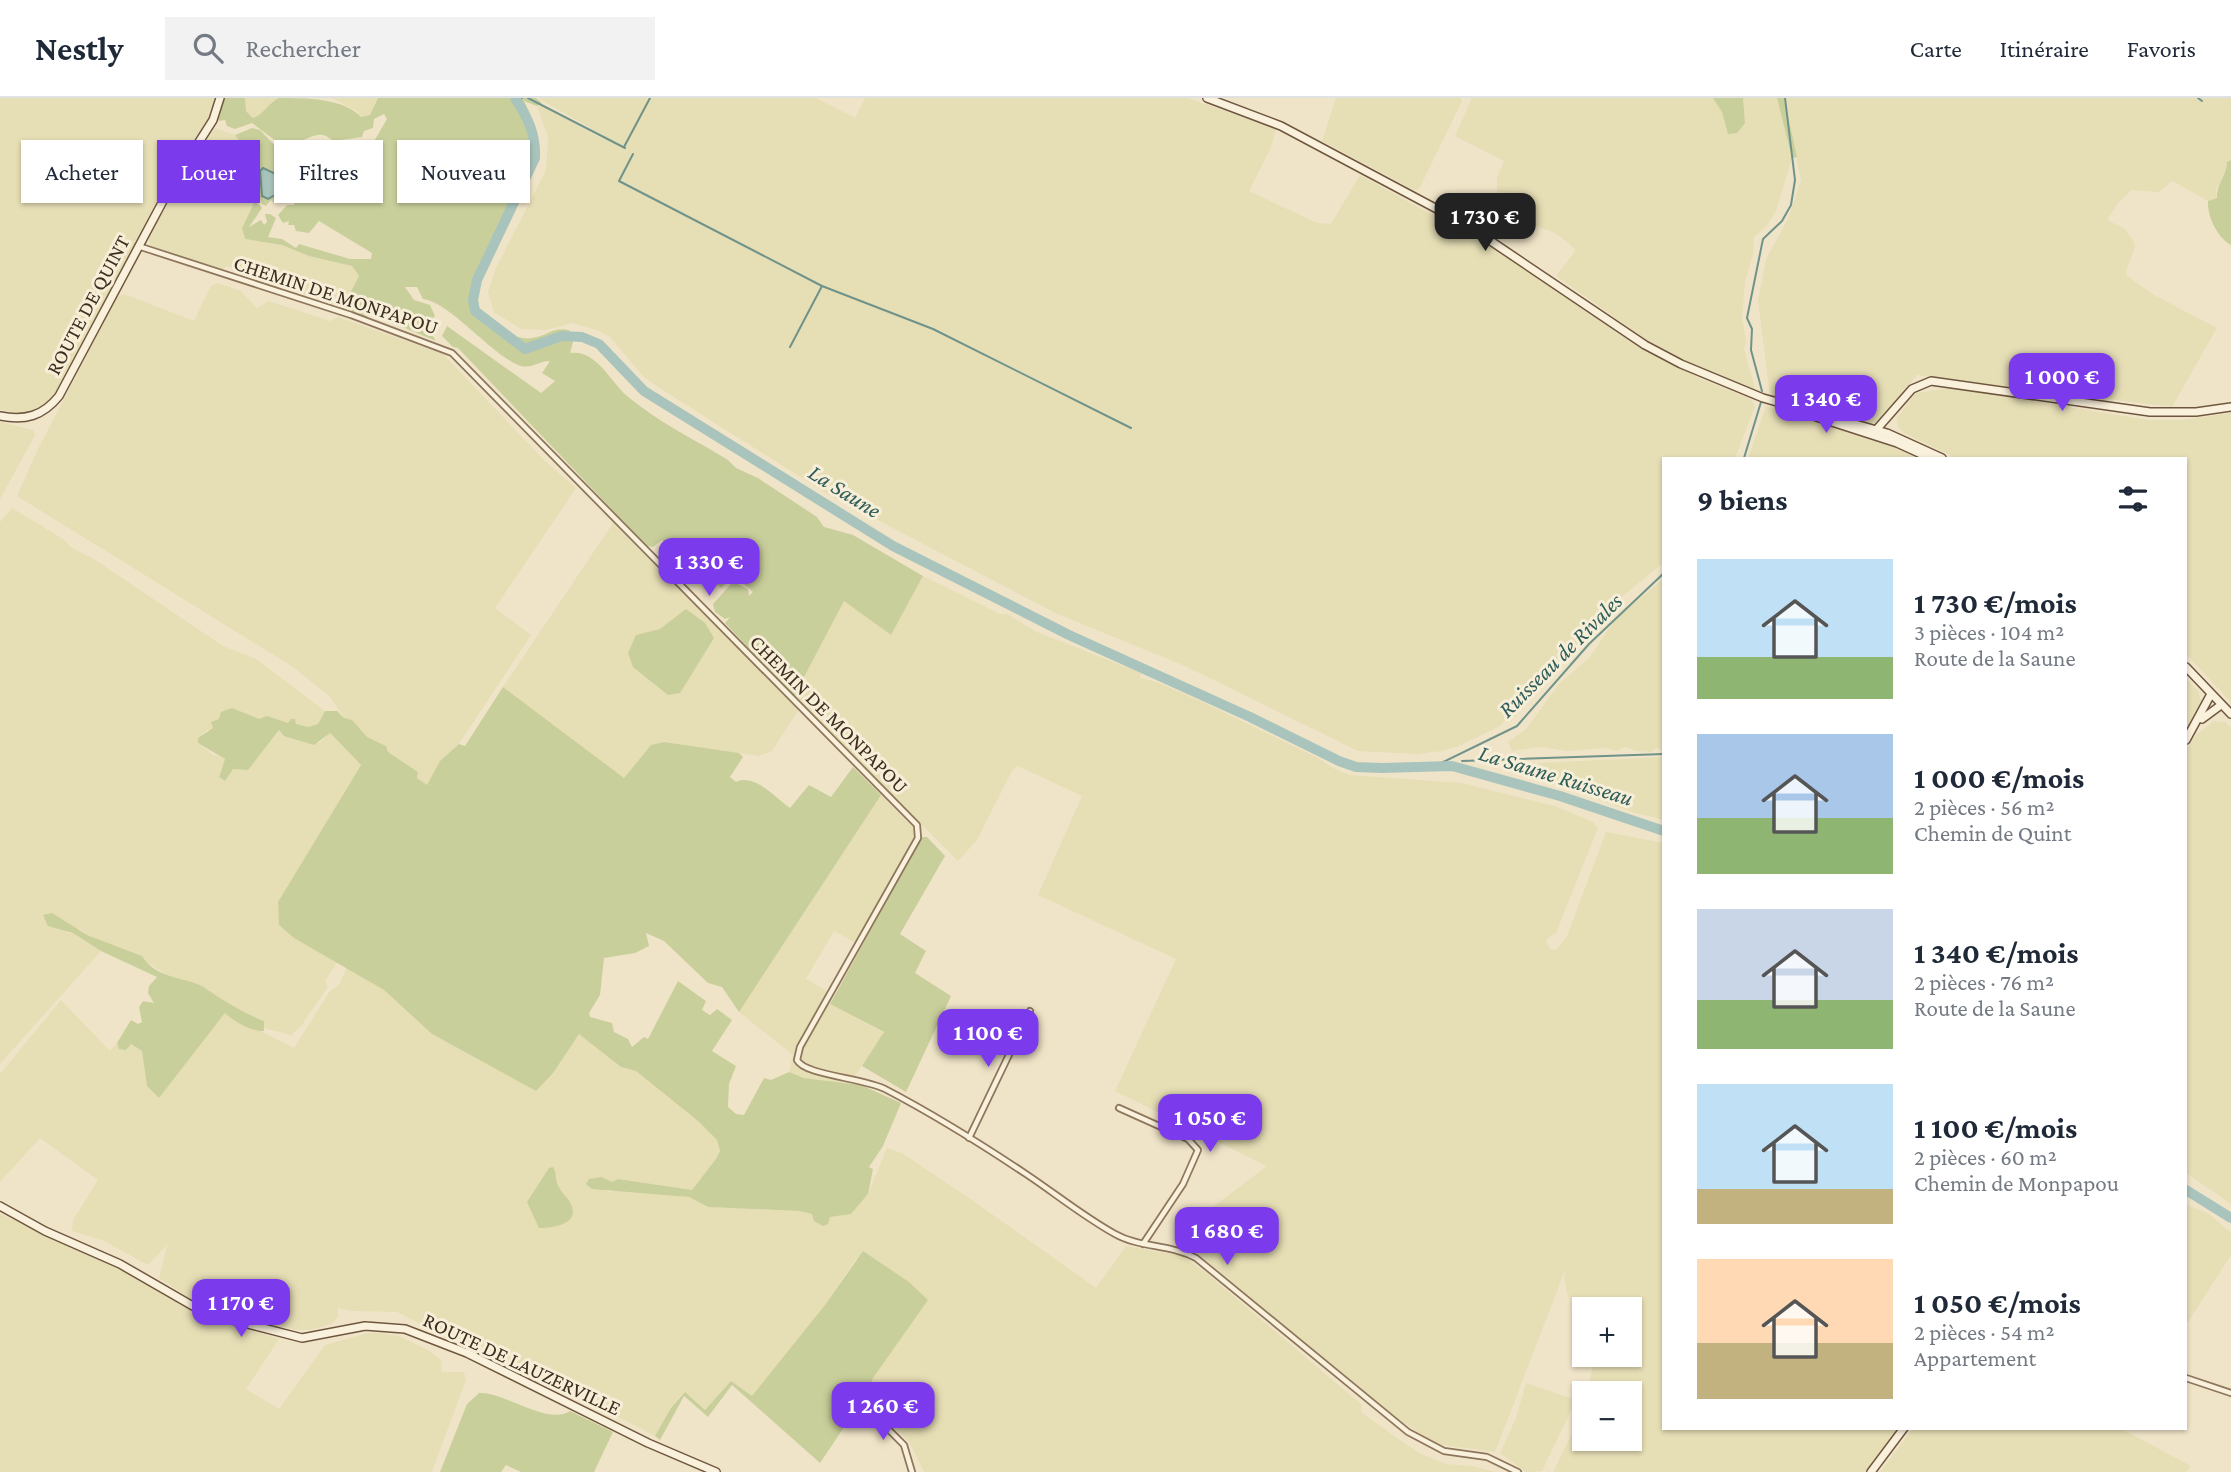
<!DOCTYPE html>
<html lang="fr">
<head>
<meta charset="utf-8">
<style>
  :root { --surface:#fff; --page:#f2f2f3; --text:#1f2937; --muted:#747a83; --line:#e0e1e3; --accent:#7c3aed }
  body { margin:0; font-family:"Crimson Pro",serif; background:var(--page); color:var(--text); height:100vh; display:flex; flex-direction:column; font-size:26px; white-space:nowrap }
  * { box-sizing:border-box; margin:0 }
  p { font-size:23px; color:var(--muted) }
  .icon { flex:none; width:38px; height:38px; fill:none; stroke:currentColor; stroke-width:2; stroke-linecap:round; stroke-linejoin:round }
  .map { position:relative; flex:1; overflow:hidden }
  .sheet { position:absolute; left:1662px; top:359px; width:525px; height:973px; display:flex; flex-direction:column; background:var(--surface); border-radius:0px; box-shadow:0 2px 5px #0004 }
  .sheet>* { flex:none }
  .guide { position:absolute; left:21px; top:42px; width:665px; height:63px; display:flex; gap:14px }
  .tools { position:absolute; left:1572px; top:1199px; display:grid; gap:14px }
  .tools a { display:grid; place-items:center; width:70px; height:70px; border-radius:0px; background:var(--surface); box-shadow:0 2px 5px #0004; font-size:35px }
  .price { position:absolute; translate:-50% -60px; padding:0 16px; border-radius:14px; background:var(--accent); color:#fff; font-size:23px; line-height:46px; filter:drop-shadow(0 2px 4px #0008) }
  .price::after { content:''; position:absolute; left:50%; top:42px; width:21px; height:16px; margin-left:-10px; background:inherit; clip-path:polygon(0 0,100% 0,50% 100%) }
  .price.current { background:#222; color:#fff }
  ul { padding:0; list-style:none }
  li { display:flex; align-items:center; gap:21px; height:175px; padding:0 35px }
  li span { display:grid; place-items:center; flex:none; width:196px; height:140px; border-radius:0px; color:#555 }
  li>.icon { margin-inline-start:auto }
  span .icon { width:84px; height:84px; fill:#fffc; stroke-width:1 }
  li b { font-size:30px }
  h2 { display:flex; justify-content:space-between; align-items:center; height:84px; padding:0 35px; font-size:30px }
  .pill { padding:0 24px; border-radius:0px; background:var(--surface); box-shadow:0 2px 5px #0004; font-size:24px; line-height:63px }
  .pill.current { background:var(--accent); color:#fff }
  header { display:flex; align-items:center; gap:42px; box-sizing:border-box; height:98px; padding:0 35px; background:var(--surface); border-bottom:2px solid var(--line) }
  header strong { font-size:33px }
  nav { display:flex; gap:38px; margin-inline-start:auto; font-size:24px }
  .search { width:490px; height:63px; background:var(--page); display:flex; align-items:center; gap:18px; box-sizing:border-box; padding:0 24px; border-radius:0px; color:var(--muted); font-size:26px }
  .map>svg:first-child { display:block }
  .farmland { fill:#e6deb5 }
  .green { fill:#c9cf9b }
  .water { fill:#a9c4bc; stroke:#6f938a; stroke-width:2 }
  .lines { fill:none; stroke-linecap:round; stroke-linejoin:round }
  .stream { stroke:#6f938a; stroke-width:2 }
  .river { stroke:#a9c4bc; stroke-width:10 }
  .street-casing { stroke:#8d765c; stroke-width:8 }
  .secondary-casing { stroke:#6f573f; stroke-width:10 }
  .street { stroke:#faf1dc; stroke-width:4.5 }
  .secondary { stroke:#faf1dc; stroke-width:7 }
  .labels { text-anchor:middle; stroke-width:6; stroke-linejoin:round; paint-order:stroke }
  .street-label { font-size:21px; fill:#3d2e20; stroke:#f7eed8 }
  .water-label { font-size:23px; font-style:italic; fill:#2f5d5a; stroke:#f7eed8 }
</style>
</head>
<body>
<header>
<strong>Nestly</strong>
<div class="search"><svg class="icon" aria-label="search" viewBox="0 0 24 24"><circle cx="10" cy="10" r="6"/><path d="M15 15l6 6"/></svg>Rechercher</div>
<nav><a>Carte</a><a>Itinéraire</a><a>Favoris</a></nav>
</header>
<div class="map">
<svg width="2231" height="1374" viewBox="0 0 2231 1374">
  <rect width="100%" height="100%" fill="#f0e4c8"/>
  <g class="farmland">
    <polygon points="0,0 215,0 206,26 181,57 61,287 45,307 24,316 0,312"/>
    <polygon points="245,0 288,0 273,3 261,17 253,20 246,13"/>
    <polygon points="332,0 378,0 370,17 361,19 357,13"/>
    <polygon points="538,0 816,0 855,20 865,0 1188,0 1276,31 1271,49 1249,93 1317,125 1331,126 1360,77 1496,152 1635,247 1699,280 1751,301 1755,309 1735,360 1664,360 1664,464 1594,522 1593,530 1579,546 1551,565 1515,619 1508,619 1500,628 1459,648 1442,653 1417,656 1358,653 1185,568 1055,515 826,395 661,291 644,279 610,239 599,233 573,225 545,232 521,231 494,214 488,195 495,172 546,72 548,39 537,9 541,7 601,40 604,38"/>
    <polygon points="1336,0 1461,0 1462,3 1419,91 1414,92 1322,43"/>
    <polygon points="1472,0 1713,0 1722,13 1728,36 1745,25 1743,0 1777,0 1792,60 1776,113 1766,129 1754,139 1753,156 1745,184 1742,220 1746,242 1744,251 1755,291 1715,278 1660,251 1556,178 1576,152 1557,136 1524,123 1510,141 1492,129 1489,121 1497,108 1497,80 1504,63 1455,38"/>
    <polygon points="1784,0 2231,0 2231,62 2227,64 2227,75 2216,92 2217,101 2208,103 2172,83 2159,94 2132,92 2118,105 2107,122 2125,131 2133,142 2135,148 2126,174 2127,178 2154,197 2217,230 2172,309 1917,277 1879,323 1872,326 1770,297 1758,203 1766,161 1788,121 1801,82"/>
    <polygon points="215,30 235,37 241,45 247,64 244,65 246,74 242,83 238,84 200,53"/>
    <polygon points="196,57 255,104 243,126 245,141 282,147 309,158 352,168 359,178 342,210 227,168 222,172 151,148 148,140"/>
    <polygon points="217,185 241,193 257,210 269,203 330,223 338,219 443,256 545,363 576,390 495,510 531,537 459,646 440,663 427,688 417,679 418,674 388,654 386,648 367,639 344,620 330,599 293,569 17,398 37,353 117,199 124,196 194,223 211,188"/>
    <polygon points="1950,290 2148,322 2182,322 2231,315 2231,604 2186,556 2186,360 1956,360 1904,335 1898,329 1897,320 1916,295"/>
    <polygon points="1766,308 1888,347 1917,360 1748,360"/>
    <polygon points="0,324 33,332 35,337 0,401"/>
    <polygon points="12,410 63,441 72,450 94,461 223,548 256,561 325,613 318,626 308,629 296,626 295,621 289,625 259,622 232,610 211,633 207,632 198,640 198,645 212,656 225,661 219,678 224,683 233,671 248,671 279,632 320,645 329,635 361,667 278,804 294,840 338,863 325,883 328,889 301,928 291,937 264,930 264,923 215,899 209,892 191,884 179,884 146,864 142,858 87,837 80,831 65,835 73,835 101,853 0,966 0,424"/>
    <polygon points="613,425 799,611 772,653 759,658 664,644 651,647 624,680 503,589"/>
    <polygon points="923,478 1000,516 1007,516 1037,534 1141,575 1140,580 1157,584 1211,608 1318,660 1333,670 1349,677 1461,685 1555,708 1593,724 1598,730 1556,835 1546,842 1550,851 1556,852 1567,838 1606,734 1664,745 1664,1330 1898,1330 1865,1374 1553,1374 1584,1311 1584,1340 1629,1340 1629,1295 1587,1295 1595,1257 1629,1256 1629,1211 1582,1212 1568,1198 1564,1180 1566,1170 1495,1354 1444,1347 1430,1342 1386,1313 1176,1137 1267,1068 1115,993 1176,861 1038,797 1082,698 1018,668 1013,671 977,742 958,763 794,598 844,502 891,537"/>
    <polygon points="1664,480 1664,653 1657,650 1651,654 1636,653 1625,649 1617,653 1605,650 1567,653 1540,649 1512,653 1508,644 1526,631 1559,586 1590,559 1615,521"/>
    <polygon points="2186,580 2198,593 2202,606 2186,633"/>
    <polygon points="2214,623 2225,624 2231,629 2231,1106 2186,1075 2186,653 2195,638"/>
    <polygon points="1664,659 1664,722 1632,714 1543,681 1538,665"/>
    <polygon points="881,697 922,739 861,848 834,833 806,881 834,897 830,906 884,935 850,985 804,980 789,974 793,957 739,914"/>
    <polygon points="347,869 384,892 432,936 536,993 579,935 621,969 636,973 698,1023 717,1042 720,1053 716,1061 692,1092 618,1081 599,1090 610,1094 619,1091 689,1099 708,1109 799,1113 829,1119 851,1116 868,1096 887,1050 902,1055 972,1102 1096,1190 1126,1148 1183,1158 1205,1174 1362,1307 1361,1314 1397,1340 1419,1355 1446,1366 1472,1368 1496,1374 924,1374 909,1344 880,1312 871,1286 914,1191 909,1184 898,1178 856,1161 825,1207 752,1299 731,1283 706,1313 684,1294 671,1310 655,1338 477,1246 433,1232 397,1214 350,1213 338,1210 338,1219 331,1226 310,1232 296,1232 193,1202 159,1180 167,1147 148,1167 102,1142 72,1133 73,1122 98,1082 40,1040 0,1084 0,976 61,902 110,953 117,945 119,951 131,946 142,953 147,988 159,1000 225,915 294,950 330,893 339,887"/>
    <polygon points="2186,1106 2209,1116 2231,1135 2231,1157 2186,1227"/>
    <polygon points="0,1116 115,1167 200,1218 279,1241 246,1291 279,1311 325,1247 368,1235 380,1235 399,1238 428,1252 441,1262 442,1274 464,1274 466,1282 432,1374 0,1374"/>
    <polygon points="1526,1285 1576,1302 1542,1373 1533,1374 1526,1374 1500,1355 1516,1320"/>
    <polygon points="1913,1330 2120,1330 2191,1368 2186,1374 1880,1374"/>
  </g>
  <g class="green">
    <path d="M224 0H245L246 13 253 20C265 16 268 5 279 0 306 0 344 0 361 19L370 17 378 0H536L542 5 537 8 524 3C535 25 541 42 537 66L479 188 477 207C488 225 515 246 537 239 551 235 554 229 569 232L573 244 570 255C596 251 610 283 627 298 658 324 694 341 728 362L736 370 758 380 817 419 824 429 853 437 923 478 891 537 844 503 794 598 725 525 730 519 725 521 715 514 713 506 733 484 748 491 749 498 753 494 735 478 721 490 662 442 653 449 647 448 458 250 453 249 442 238 447 228 541 295 555 283 542 275 550 263C538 263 531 272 518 267 487 253 451 205 423 201L417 189H405L414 202 430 207 435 218 426 228 436 243 369 215 365 223 352 221 350 216 340 214 359 178 352 168 309 158 282 147 245 141 242 130 254 105H258L262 110 249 129 261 122 264 127 267 124 265 116H270L276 120 268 139 282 141 296 150 299 146 350 161H371L372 155 319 123 309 135 296 133 294 127H288L289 123 283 125 278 117 287 107H294V95L288 88 285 92V85L273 99 281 96 275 106 271 102 266 108 262 106 258 96 250 94 246 85 253 77 241 45 235 37 252 30 260 32 286 59 314 76 341 46 355 43 362 50 357 57 361 61 368 54 380 58 381 54 377 53 373 45 387 21 384 16 374 21 373 30 364 33 362 39 333 43C318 27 303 46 285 50L252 25 235 31 227 28 225 22 219 23 217 19Z"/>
    <polygon points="1713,0 1743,0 1745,25 1737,35 1728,36 1722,14"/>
    <polygon points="1777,0 1784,0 1797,59 1792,60"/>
    <path d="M2231 62V147C2218 140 2207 119 2208 103L2217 100C2216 87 2227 78 2227 64Z"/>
    <polygon points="686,511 705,525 714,540 680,595 668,597 633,569 628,555 636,537 660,531"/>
    <path d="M503 589 624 680 651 647 664 644 739 655 743 659 730 679 736 684C754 675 775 699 790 710L809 687 831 699 853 669 881 697 739 914 722 889 708 885 664 843 646 835 649 848 635 855 604 860 600 897 589 915 590 919 612 925 614 934 628 941 632 949 644 939 648 941 678 883 706 903 702 912 710 917 717 911 732 922 712 953 736 968 729 986 728 1009 736 1016 744 1017 764 980 771 982 789 974 804 980 861 987 901 1005 883 1048 869 1069 873 1071 868 1096 851 1116 830 1119 828 1126 823 1128 814 1123 812 1116 799 1113 708 1109 689 1099 592 1091 586 1086 589 1081 601 1079 612 1084 618 1081 692 1092 716 1061 720 1053 717 1042 698 1023 636 973 621 969 579 936 553 975 536 993 432 936 384 892 294 840 279 827 278 804 361 667 330 635 314 647 284 638 279 632 248 672 233 671 225 683 219 679 225 661 198 645V640L213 630 211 624 219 621 221 614 232 610 259 621 267 618 288 625 291 621H295L296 626 308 629 318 626 325 613H337L344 620 352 622 367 639 386 648 388 654 418 674 417 680 427 687 440 663 459 646 465 648Z"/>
    <polygon points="922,739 927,739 945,758 900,836 926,853 915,875 951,898 906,994 862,968 884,934 830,906"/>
    <path d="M52 815 87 837 142 858C157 883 190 878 208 892 225 904 244 915 264 923V933C252 934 233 923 225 915L159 1000 147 988 142 953 131 946 126 952 119 951 117 945 131 922 138 926 142 924 139 909 143 903 154 905 148 895 149 888 157 879 101 853 73 835 48 828 43 817Z"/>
    <path d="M553 1069C557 1076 555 1079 557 1085 559 1092 566 1098 570 1104 582 1126 554 1130 539 1130L527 1104 549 1070Z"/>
    <polygon points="863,1153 909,1184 928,1202 873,1280 871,1286 880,1312 873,1321 859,1307 820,1365 732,1287 708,1319 684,1298 660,1342 655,1338 671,1310 685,1294 705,1312 731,1283 752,1298 825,1207"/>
    <path d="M479 1295C506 1294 547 1328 570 1313L613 1334 594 1374H521L506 1367 501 1374H440L467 1306Z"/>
  </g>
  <polygon class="water" points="263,70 282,79 285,92 268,101 262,98 260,73"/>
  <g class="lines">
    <g class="stream">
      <polyline points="528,0 625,50"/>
      <polyline points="2198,0 2202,3"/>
      <polyline points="515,1 522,0"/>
      <polyline points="624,49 650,0"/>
      <polyline points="633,56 619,83 822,188 933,231 1131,330"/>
      <polyline points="790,249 822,188"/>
      <polyline points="1762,293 1751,252 1752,231 1747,220 1763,141 1782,123 1791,107 1795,82 1785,0"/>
      <polyline points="1744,360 1761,304"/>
      <polyline points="1462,663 1664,656"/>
      <polyline points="1452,668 1455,666"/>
      <polyline points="1433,669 1517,628 1589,546 1664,475"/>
    </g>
    <g class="river">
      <path d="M515 0C528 20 536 36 535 60L477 182 473 202 475 213 525 251 562 238 582 239 599 246 644 293 893 448 1069 537 1250 619 1339 663 1356 669 1382 670 1452 668 1560 698 1664 733"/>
      <polyline points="2186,1092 2231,1120"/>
    </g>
    <defs>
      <g id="street">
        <path d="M138 148 351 217 452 255 917 727 918 740 800 949 797 962C804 977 863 980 885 991 933 1016 981 1046 1026 1076 1056 1096 1084 1119 1115 1136 1140 1150 1170 1146 1196 1160L1408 1334 1444 1353 1487 1359 1518 1374"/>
        <polyline points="1119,1010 1188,1041 1198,1052 1183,1086 1143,1146"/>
        <polyline points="969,1040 1030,913"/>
        <polyline points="2186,1280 2231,1295"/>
        <polyline points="865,1308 904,1347 912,1374"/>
      </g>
      <g id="secondary">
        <polyline points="1207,0 1281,28 1467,127 1645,247 1681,266 1763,300 1887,335 1942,360"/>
        <polyline points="1804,315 1897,345 1930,360"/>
        <path d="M0 318C25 323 43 318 59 298L171 88 213 22 220 0"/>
        <polyline points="1876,332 1912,291 1931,283 2150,314 2196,314 2231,309"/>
        <polyline points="2186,569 2231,616"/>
        <polyline points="2202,621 2221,607"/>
        <polyline points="2186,642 2211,596"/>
        <polyline points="0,1108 45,1133 120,1166 205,1215 302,1240 365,1228 405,1231 467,1255 648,1345 716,1374"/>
        <polyline points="1871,1374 1904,1330"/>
      </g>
    </defs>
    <use href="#street" class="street-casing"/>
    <use href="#secondary" class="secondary-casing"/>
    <use href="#street" class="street"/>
    <use href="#secondary" class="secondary"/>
  </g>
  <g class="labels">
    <g class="street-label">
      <text transform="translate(336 197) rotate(18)" y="7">CHEMIN DE MONPAPOU</text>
      <text transform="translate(88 207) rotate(-62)" y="7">ROUTE DE QUINT</text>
      <text transform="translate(829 616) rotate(45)" y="7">CHEMIN DE MONPAPOU</text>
      <text transform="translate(522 1266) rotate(25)" y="7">ROUTE DE LAUZERVILLE</text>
    </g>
    <g class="water-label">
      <text transform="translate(845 393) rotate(32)" y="8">La Saune</text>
      <text transform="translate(1560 557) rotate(-45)" y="8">Ruisseau de Rivales</text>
      <text transform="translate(1556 677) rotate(17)" y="8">La Saune Ruisseau</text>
    </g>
  </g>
</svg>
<div class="tools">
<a>+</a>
<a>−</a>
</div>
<b class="price current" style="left:1485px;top:155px">1 730 €</b>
<b class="price" style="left:2062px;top:315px">1 000 €</b>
<b class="price" style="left:1826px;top:337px">1 340 €</b>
<b class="price" style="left:709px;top:500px">1 330 €</b>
<b class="price" style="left:988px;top:971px">1 100 €</b>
<b class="price" style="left:1210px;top:1056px">1 050 €</b>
<b class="price" style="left:1227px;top:1169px">1 680 €</b>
<b class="price" style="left:241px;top:1241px">1 170 €</b>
<b class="price" style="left:883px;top:1344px">1 260 €</b>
<div class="guide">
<a class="pill">Acheter</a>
<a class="pill current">Louer</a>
<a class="pill">Filtres</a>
<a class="pill">Nouveau</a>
</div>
<section class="sheet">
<h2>9 biens<svg class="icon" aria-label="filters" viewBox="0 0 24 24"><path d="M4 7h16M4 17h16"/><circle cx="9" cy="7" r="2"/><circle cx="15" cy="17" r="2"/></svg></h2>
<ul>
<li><span style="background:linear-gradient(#bfe0f5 70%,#8fb573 0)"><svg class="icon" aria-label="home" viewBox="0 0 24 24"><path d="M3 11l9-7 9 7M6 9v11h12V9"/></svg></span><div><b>1 730 €/mois</b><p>3 pièces · 104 m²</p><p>Route de la Saune</p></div></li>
<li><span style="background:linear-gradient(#a9c7e8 60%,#8fb573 0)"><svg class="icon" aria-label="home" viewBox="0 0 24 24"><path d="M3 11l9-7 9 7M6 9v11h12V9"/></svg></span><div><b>1 000 €/mois</b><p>2 pièces · 56 m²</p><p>Chemin de Quint</p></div></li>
<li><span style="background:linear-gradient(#c9d6e8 65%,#8fb573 0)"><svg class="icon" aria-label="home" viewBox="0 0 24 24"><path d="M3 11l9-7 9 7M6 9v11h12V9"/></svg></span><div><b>1 340 €/mois</b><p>2 pièces · 76 m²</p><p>Route de la Saune</p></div></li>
<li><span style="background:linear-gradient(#bfe0f5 75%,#c2b280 0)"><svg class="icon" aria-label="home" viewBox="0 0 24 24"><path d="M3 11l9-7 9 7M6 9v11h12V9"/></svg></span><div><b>1 100 €/mois</b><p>2 pièces · 60 m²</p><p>Chemin de Monpapou</p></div></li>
<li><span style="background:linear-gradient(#ffd9b3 60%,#c2b280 0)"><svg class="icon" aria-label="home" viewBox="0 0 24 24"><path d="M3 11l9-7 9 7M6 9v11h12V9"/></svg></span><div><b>1 050 €/mois</b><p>2 pièces · 54 m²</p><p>Appartement</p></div></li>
</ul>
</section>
</div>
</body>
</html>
